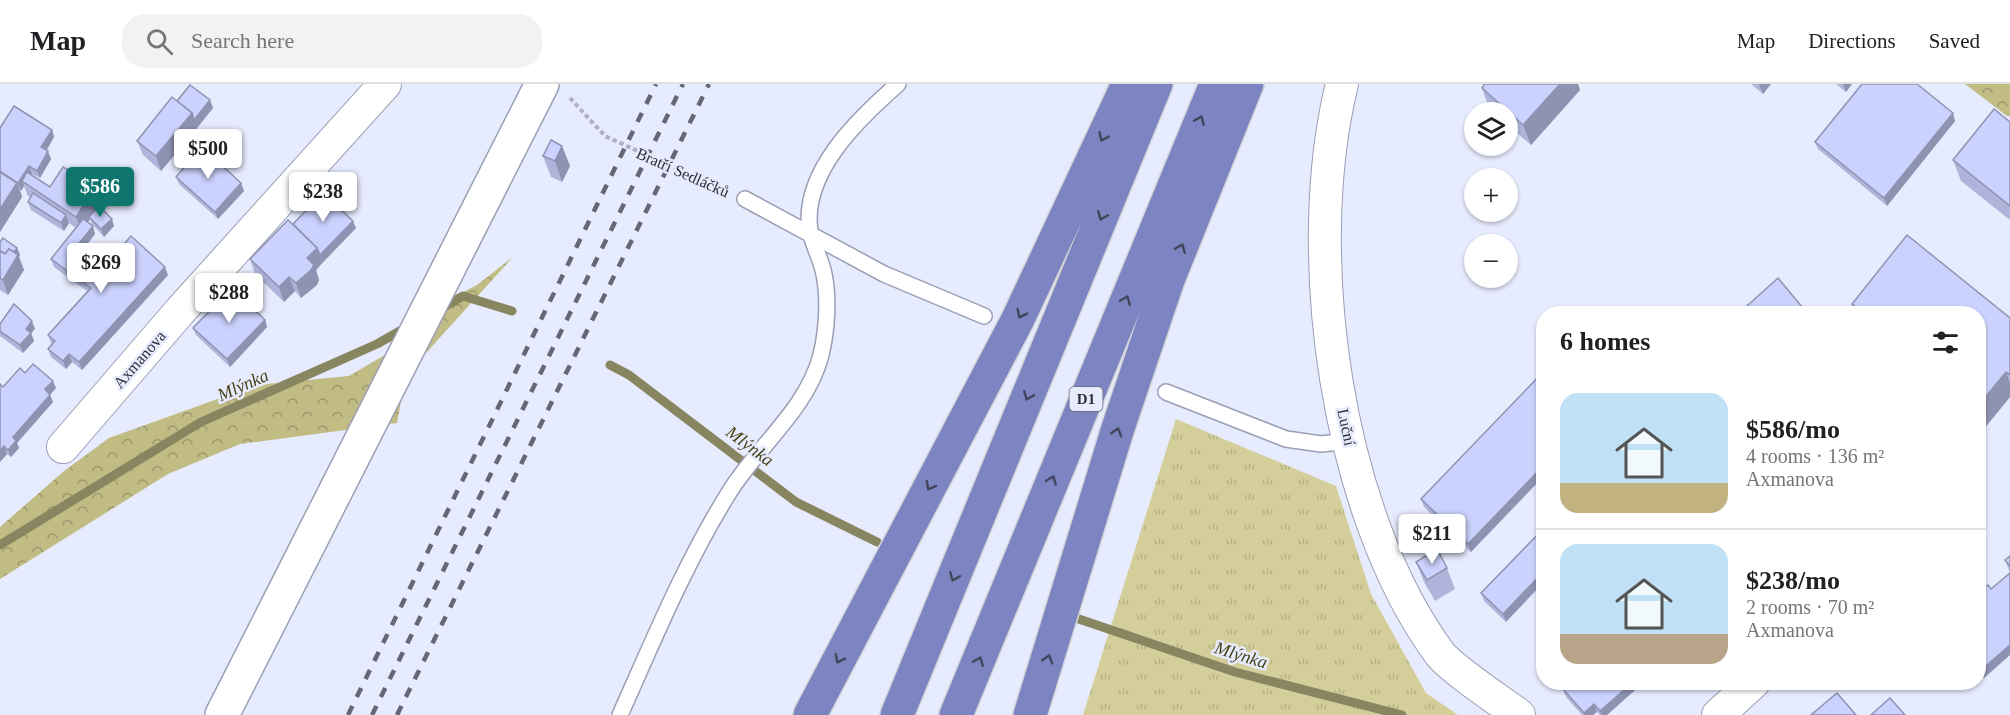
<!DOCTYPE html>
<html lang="en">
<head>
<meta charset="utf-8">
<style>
  :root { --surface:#fff; --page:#f2f2f2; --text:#202124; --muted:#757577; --line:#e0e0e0; --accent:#0f766e }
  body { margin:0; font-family:Georgia,serif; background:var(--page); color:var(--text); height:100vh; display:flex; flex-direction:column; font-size:22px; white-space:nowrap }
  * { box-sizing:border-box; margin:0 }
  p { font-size:20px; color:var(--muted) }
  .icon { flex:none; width:33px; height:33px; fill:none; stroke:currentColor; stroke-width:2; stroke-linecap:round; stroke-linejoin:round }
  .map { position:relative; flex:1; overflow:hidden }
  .details { position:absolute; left:1536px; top:222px; width:450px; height:384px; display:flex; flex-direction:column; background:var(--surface); border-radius:24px; box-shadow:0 2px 4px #0004 }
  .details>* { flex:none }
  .tools { position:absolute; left:1464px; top:18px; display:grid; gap:12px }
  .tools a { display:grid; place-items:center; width:54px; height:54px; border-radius:50%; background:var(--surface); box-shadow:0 2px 4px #0004; font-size:30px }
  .price { position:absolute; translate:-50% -51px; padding:0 14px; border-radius:6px; background:#fff; color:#222; font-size:20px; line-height:39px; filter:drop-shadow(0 2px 3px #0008) }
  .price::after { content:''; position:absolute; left:50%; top:36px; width:18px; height:14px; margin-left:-9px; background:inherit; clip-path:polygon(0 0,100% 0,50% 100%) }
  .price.selected { background:var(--accent); color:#fff }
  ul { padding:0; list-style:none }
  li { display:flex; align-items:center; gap:18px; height:150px; padding:0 24px }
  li+li { border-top:2px solid var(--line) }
  li span { display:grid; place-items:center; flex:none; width:168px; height:120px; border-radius:18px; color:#555 }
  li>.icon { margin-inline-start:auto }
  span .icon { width:72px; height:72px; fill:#fffc; stroke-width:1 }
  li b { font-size:26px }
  h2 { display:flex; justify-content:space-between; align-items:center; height:72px; padding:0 24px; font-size:26px }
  header { display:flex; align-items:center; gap:36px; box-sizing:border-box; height:84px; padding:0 30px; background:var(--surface); border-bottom:2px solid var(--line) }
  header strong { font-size:28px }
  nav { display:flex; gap:33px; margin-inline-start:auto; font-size:21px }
  .search { width:420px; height:54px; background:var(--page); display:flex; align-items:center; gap:15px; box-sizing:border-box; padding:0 21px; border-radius:24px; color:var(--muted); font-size:22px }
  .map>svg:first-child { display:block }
  .grass { fill:url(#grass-tufts) }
  .forest { fill:url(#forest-crowns) }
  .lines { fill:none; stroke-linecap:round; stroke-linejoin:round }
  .stream { stroke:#888561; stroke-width:9 }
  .service-casing { stroke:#9b9fb6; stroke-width:18 }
  .minor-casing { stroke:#9b9fb6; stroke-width:34 }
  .tertiary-casing { stroke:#9b9fb6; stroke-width:36 }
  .motorway-casing { stroke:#d5d6d7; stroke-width:36 }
  .path { stroke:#aeb2c2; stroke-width:4; stroke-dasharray:4.5 3; stroke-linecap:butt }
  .service { stroke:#fff; stroke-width:15 }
  .minor { stroke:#fff; stroke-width:32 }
  .tertiary { stroke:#fff; stroke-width:33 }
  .motorway { stroke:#7c85c1; stroke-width:33 }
  .rail { stroke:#656874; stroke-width:4.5; stroke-dasharray:10 10; stroke-linecap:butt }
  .wall { fill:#afb5da }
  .shaded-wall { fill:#8e93b1 }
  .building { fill:#cbd2fd; stroke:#8e93b1; stroke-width:1.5 }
  .oneway { stroke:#42455b }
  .labels { text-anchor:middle; stroke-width:5; stroke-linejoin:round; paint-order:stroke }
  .shield { fill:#e7ebfe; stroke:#666874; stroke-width:1.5 }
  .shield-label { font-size:15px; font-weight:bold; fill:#2e3039 }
  .street-label { font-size:16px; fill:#2e3039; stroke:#e7ebfe }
  .water-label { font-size:18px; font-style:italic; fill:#484418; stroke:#e7ebfe }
</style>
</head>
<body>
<header>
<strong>Map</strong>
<div class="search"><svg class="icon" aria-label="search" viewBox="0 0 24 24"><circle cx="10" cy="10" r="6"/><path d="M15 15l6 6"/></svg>Search here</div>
<nav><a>Map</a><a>Directions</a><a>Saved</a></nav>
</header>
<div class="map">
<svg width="2010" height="631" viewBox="0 0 2010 631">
  <defs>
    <pattern id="grass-tufts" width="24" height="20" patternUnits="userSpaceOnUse" patternTransform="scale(1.5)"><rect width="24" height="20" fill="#d4cf9a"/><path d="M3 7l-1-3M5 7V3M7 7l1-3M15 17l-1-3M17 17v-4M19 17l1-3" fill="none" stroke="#b6b285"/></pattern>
    <pattern id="forest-crowns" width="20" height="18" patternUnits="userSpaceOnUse" patternTransform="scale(1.5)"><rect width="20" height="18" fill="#c1bb84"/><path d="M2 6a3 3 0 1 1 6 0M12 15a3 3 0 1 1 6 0" fill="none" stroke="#9d986d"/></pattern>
  </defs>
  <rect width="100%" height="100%" fill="#e7ebfe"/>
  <polygon class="grass" points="1176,335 1336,402 1371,510 1426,609 1458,631 1083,631"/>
  <g class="forest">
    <polygon points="1965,0 2010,0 2010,32 2007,32"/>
    <polygon points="513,173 406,291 397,339 240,360 168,390 0,495 0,443 64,387 109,354 257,301 349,292 417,252 446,217 477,201"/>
  </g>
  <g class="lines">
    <g class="stream">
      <polyline points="440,225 463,212 512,227"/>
      <polyline points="610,281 629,291 796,418 877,458"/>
      <polyline points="0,461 201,338 377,260 407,243"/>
      <polyline points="1073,533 1235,588 1402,631"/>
    </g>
    <defs>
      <g id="service">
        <polyline points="745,115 884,190 984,232"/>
        <polyline points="1166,308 1286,355 1321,360 1349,357"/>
        <path d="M620 631C654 555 686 477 730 407 759 361 807 325 821 271 827 246 829 215 824 190 821 175 813 161 810 147 801 89 858 35 898 0"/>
      </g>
      <g id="minor">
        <path d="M1342 0C1300 169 1336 429 1440 570 1453 586 1500 617 1519 631"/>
        <polyline points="63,363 181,226 385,0"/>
        <polyline points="1718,631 1754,598"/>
      </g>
      <polyline id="tertiary" points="222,631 542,0"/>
      <g id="motorway">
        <polyline points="810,631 1018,235 1128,0"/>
        <polyline points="897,631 1156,0"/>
        <polyline points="956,631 1216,0"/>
        <polyline points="1030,631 1118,344 1168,196 1247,0"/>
      </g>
    </defs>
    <use href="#service" class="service-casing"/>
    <use href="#minor" class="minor-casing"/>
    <use href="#tertiary" class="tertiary-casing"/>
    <use href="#motorway" class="motorway-casing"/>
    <polyline class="path" points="570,14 605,52 725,107"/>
    <use href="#service" class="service"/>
    <use href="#minor" class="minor"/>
    <use href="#tertiary" class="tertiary"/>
    <use href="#motorway" class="motorway"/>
    <g class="rail">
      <polyline points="348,631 656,0"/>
      <polyline points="372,631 683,0"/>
      <polyline points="397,631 709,0"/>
    </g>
  </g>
  <g class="wall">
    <polygon points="1482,0 1578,0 1580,6 1531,61 1508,41 1508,28 1493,28 1489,25 1482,4 1484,2"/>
    <polygon points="1751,0 1771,0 1763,10"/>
    <polygon points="1836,0 1852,0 1846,8"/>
    <polygon points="177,17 213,24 161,87 143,71 137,57"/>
    <polygon points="1953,29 1955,37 1887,122 1818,65 1815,58"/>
    <polygon points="2010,38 2010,136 1961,97 1953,76"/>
    <polygon points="0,44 52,46 54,53 46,66 51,75 40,94 32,90 31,91 50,103 101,117 95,126 114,142 104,153 92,140 90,135 88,138 95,150 72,179 93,196 168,191 82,286 72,278 66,285 51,273 48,265 52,260 51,259 48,251 87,207 54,183 51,175 76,144 69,139 64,147 31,126 28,118 31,114 28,112 24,102 21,107 20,106 22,113 0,148"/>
    <polygon points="562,62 570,82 562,98 551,93 543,72"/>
    <polygon points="176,93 241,99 244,107 218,135 179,100"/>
    <polygon points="356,144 316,186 319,196 317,201 301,214 295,207 284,218 255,190 250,175"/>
    <polygon points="1907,151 2010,234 2010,313 1978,352 1978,230 1856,230 1852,220"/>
    <polygon points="0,158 17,164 20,171 19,173 24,186 8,211 0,206"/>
    <polygon points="265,236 267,243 230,283 196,251 193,244"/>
    <polygon points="0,240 35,245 31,249 34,257 23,269 0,252"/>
    <polygon points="1544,287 1471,468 1424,423 1421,415"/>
    <polygon points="25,289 56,304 50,310 53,318 17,359 19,364 11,373 7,370 0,378 0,300 3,303"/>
    <polygon points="1544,444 1506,538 1484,517 1481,509"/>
    <polygon points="2010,472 2010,489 2005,476"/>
    <polygon points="1416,478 1447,484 1455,505 1435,517 1424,498"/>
    <polygon points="1991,505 1984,594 1980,590 1978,592 1978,509"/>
    <polygon points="1569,598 1644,598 1607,631 1600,631 1597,628 1593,631 1582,631 1566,613 1563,605 1570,599"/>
    <polygon points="1956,598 1971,598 1962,606"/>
  </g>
  <g class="shaded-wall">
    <polygon points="1560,0 1578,0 1580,6 1531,61 1523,41"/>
    <polygon points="1759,0 1771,0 1763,10"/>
    <polygon points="1843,0 1852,0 1846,8"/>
    <polygon points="210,16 213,24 197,44 194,36"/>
    <polygon points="192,29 197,44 161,87 156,72"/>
    <polygon points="1953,29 1955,37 1887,122 1884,114"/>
    <polygon points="52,46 54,53 44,71 41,63"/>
    <polygon points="562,62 570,82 562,98 555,77"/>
    <polygon points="48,67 51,75 40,94 37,87"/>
    <polygon points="29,82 32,90 26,99 22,97 24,102 21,107 18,99"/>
    <polygon points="17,99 22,113 0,148 0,125"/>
    <polygon points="241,99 244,107 218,135 215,128"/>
    <polygon points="96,102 101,117 90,134 89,133 90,135 82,148 76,133"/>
    <polygon points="66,131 69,139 64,147 61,139"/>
    <polygon points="112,135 114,142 104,153 101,145"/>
    <polygon points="353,137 356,144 323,178 320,171"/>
    <polygon points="93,142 95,150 70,182 67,174"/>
    <polygon points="17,164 20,171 19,173 24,186 8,211 3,196 8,177"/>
    <polygon points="317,164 323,178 316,186 319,196 317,201 301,214 296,199 307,174"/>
    <polygon points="165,183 168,191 82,286 79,278"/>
    <polygon points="289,193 295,207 284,218 279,203"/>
    <polygon points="265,236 267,243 230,283 227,275"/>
    <polygon points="32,237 35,245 31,249 34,257 23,269 20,261 26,245"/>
    <polygon points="69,270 72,278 66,285 63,277"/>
    <polygon points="2006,288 2010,299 2010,313 1978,352 1978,322"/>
    <polygon points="53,297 56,304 48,313 45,305"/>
    <polygon points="50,311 53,318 17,359 19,364 11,373 8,366 13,353"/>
    <polygon points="4,362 7,370 0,378 0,367"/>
    <polygon points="1544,381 1544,392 1471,468 1468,460"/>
    <polygon points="1544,487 1544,498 1506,538 1503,530"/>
    <polygon points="2010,561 2010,571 1984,594 1981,586"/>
    <polygon points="1633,598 1644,598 1607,631 1602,631 1600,627"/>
    <polygon points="1960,598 1971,598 1962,606"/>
    <polygon points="1594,620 1597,628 1593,631 1585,631 1584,629"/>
  </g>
  <g class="building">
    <polygon points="1485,0 1560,0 1523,41 1482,4"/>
    <polygon points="1862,0 1917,0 1953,29 1884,114 1815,58"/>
    <polygon points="190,1 210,16 194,36 192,29 177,17"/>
    <polygon points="172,13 192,29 156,72 137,57"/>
    <polygon points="14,22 52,46 41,63 48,67 37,87 29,82 18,99 0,87 0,44"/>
    <polygon points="1994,25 2010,38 2010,122 1953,76"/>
    <polygon points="551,56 562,62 555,77 543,72"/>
    <polygon points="202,63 241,99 215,128 176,93"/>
    <polygon points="63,83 96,102 76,133 22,97 27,88 50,103"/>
    <polygon points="0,88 17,99 0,125"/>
    <polygon points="33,109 66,131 61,139 28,118"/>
    <polygon points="323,109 353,137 320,171 317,164 293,140"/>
    <polygon points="99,122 112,135 101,145 89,133"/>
    <polygon points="83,135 93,142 67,174 93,196 131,152 165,183 79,278 69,270 63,277 48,265 55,257 48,251 91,204 51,175"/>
    <polygon points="288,136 317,164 307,174 314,181 311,186 296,199 289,193 279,203 250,175"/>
    <polygon points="1907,151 2010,234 2010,291 2006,288 1978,322 1978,230 1865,230 1852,220"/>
    <polygon points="3,154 17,164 14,168 9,165 5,170 0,167 0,158"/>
    <polygon points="9,165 18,171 3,196 0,194 0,167 5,170"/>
    <polygon points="1778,194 1808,230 1738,230"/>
    <polygon points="232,204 265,236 227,275 193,244"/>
    <polygon points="14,220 32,237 26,245 31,249 20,261 0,247 0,240"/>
    <polygon points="33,280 53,297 45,305 50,311 13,353 16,357 8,366 4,362 0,367 0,300 3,303 20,284 25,289"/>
    <polygon points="1544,287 1544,381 1468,460 1421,415"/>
    <polygon points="1544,444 1544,487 1503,530 1481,509"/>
    <polygon points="1437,465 1447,484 1427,496 1416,478"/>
    <polygon points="2010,472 2010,482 2005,476"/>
    <polygon points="2010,489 2010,561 1981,586 1978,584 1978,509 1988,501 1991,505"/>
    <polygon points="1571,598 1633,598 1600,627 1594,620 1584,629 1563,605"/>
    <polygon points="1837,609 1856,631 1811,631"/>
    <polygon points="1890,614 1905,631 1871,631"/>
  </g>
  <defs><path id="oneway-chevron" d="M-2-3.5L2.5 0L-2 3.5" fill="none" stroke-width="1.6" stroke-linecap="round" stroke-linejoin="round" transform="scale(1.5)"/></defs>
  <g class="oneway">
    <use href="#oneway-chevron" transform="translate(1200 36) rotate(-67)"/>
    <use href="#oneway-chevron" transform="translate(1103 53) rotate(115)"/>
    <use href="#oneway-chevron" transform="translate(1102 132) rotate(112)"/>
    <use href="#oneway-chevron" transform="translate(1181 164) rotate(-68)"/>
    <use href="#oneway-chevron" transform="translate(1126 216) rotate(-68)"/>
    <use href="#oneway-chevron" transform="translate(1021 230) rotate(116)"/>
    <use href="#oneway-chevron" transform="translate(1028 312) rotate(112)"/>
    <use href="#oneway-chevron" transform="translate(1117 348) rotate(-73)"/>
    <use href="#oneway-chevron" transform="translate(1052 396) rotate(-68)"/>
    <use href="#oneway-chevron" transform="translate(930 402) rotate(118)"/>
    <use href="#oneway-chevron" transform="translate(954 493) rotate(112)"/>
    <use href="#oneway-chevron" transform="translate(839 575) rotate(117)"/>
    <use href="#oneway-chevron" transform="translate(1048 575) rotate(-73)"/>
    <use href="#oneway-chevron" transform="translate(979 577) rotate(-68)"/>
  </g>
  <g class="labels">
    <rect class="shield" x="1069.5" y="303" width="33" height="24" rx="4.5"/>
    <g class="shield-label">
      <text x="1086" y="320">D1</text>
    </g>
    <g class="street-label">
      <text transform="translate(683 88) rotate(24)" y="6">Bratří Sedláčků</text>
      <text transform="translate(139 275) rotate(-49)" y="6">Axmanova</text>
      <text transform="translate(1347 343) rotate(78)" y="6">Luční</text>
    </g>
    <g class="water-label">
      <text transform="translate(243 301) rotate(-24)" y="6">Mlýnka</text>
      <text transform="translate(750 362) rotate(37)" y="6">Mlýnka</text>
      <text transform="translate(1241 571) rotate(17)" y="6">Mlýnka</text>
    </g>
  </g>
</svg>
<div class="tools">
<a><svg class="icon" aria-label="layers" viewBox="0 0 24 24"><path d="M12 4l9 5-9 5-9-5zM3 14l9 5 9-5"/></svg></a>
<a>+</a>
<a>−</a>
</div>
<b class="price" style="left:208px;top:96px">$500</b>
<b class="price selected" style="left:100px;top:134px">$586</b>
<b class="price" style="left:323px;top:139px">$238</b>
<b class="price" style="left:101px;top:210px">$269</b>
<b class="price" style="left:229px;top:240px">$288</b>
<b class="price" style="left:1432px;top:481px">$211</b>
<section class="details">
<h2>6 homes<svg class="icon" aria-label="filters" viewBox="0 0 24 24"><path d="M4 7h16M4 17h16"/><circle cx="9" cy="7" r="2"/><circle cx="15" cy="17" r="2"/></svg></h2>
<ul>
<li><span style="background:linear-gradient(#bfe0f5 75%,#c2b280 0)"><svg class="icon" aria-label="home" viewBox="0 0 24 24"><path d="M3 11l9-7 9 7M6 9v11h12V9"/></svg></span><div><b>$586/mo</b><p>4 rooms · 136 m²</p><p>Axmanova</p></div></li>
<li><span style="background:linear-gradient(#bfe0f5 75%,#b9a48a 0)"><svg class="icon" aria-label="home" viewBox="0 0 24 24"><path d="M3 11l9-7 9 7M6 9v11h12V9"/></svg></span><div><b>$238/mo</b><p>2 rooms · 70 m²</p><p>Axmanova</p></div></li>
</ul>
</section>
</div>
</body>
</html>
